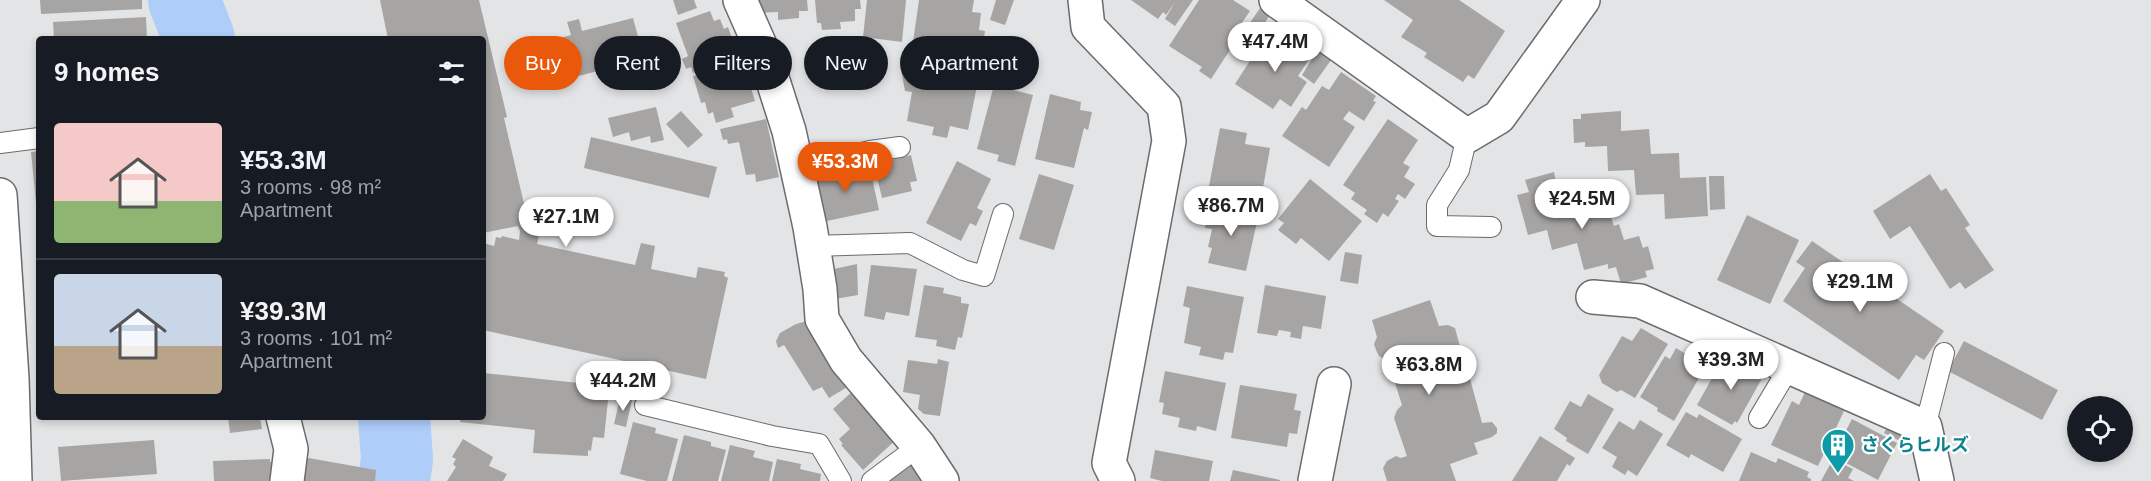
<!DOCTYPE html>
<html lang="en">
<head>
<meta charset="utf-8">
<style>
  :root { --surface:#171b24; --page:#242831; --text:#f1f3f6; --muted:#9ea1a6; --line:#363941; --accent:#ea580c }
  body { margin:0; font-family:Arial,"Noto Sans JP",sans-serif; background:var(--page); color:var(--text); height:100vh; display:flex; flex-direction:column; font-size:22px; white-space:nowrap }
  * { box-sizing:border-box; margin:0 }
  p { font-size:20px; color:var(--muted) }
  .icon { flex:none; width:33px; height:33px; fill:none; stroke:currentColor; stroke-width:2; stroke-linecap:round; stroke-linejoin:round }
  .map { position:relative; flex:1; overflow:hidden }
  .sheet { position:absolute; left:36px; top:36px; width:450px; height:384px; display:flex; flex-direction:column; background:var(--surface); border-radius:6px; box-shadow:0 3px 9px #0003 }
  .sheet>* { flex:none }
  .banner { position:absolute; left:504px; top:36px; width:570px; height:54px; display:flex; gap:12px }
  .fabs { position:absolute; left:2067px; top:396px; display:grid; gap:12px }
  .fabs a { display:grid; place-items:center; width:66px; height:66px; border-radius:50%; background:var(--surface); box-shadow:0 3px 9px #0003; font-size:30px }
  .price { position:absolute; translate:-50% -51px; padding:0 14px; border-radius:21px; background:#fff; color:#222; font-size:20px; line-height:39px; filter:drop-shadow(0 2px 3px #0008) }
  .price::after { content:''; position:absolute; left:50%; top:36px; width:18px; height:14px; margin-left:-9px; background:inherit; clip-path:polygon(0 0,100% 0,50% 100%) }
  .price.on { background:var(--accent); color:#fff }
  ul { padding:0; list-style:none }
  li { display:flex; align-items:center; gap:18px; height:150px; padding:0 18px }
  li+li { border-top:2px solid var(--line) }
  li span { display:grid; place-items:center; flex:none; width:168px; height:120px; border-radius:6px; color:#555 }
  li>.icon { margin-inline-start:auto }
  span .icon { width:72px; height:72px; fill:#fffc; stroke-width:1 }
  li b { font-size:26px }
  h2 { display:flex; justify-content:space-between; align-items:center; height:72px; padding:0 18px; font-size:26px }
  .tag { padding:0 21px; border-radius:27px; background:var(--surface); box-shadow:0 3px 9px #0003; font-size:21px; line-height:54px }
  .tag.on { background:var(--accent); color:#fff }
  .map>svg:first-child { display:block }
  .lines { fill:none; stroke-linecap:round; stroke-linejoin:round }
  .river { stroke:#afcdf9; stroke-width:72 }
  .building { fill:#a7a5a3 }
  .service-casing { stroke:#6a6b6d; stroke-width:22 }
  .minor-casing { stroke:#6a6b6d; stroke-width:36 }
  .secondary-casing { stroke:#6a6b6d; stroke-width:36 }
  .service { stroke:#fff; stroke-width:20 }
  .minor { stroke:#fff; stroke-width:33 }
  .secondary { stroke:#fff; stroke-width:33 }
  .labels { text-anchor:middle; stroke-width:4.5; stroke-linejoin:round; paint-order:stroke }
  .culture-label { font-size:18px; font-weight:bold; fill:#0d838f; stroke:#fff; text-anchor:start }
</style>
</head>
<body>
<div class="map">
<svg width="2151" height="481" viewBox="0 0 2151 481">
  <rect width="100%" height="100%" fill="#e2e4e6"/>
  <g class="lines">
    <g class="river">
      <polyline points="184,0 199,39"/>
      <polyline points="394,417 397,459 394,481"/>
    </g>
  </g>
  <g class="building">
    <polygon points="40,0 142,0 142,9 41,14"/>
    <polygon points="380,0 479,0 507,117 504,118 528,221 542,223 537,244 635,265 641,243 655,246 651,269 696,278 698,267 725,272 724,276 728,278 706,379 483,330 483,243 494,246 496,237 501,238 502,236 519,240 520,231 518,226 483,233 483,39 388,39"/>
    <polygon points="673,0 694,0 697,8 678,15"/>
    <polygon points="756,0 807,0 808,11 799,11 799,18 778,20 778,12 757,13"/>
    <polygon points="815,0 860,0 861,9 855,9 855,21 840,22 841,29 822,30 821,23 817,23"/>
    <polygon points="867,0 906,0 902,42 863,37"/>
    <polygon points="919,0 974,0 972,12 981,13 979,30 985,31 980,66 936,59 937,53 912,49"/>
    <polygon points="996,0 1014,0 1005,25 990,20"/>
    <polygon points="1131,0 1193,0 1175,26 1165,19 1175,2 1166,15 1163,12 1158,19"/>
    <polygon points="1199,0 1233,0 1250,11 1237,30 1241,33 1211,79 1199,71 1202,67 1169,46"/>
    <polygon points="1384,0 1459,0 1505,31 1474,79 1468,75 1463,82 1424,57 1427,53 1401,37 1413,20"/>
    <polygon points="1260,8 1270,15 1253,40 1243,33"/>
    <polygon points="710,11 714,21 720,19 724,29 728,27 735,47 719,52 717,48 711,50 716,64 693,73 691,67 686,69 682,59 688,56 676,23"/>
    <polygon points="146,17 147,39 54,39 53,22"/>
    <polygon points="633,18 644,59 571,78 560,38 571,35 567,22 579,19 582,31"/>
    <polygon points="1268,33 1291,48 1294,43 1312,55 1298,76 1307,82 1291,107 1280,99 1273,109 1235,84"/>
    <polygon points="1317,51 1331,60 1314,84 1302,75"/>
    <polygon points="904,58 925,63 923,70 941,74 942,69 973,76 971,85 977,86 968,130 950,126 947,138 932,135 934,127 907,121 912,92 905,91 901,69"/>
    <polygon points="724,68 725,72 739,68 741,77 747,75 755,101 731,108 734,117 716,123 713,112 708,114 705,102 701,103 693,76"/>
    <polygon points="1341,72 1376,96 1373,101 1376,102 1364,121 1349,111 1343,119 1355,127 1329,167 1282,136 1302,107 1306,110 1322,86 1329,90"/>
    <polygon points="994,85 1033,95 1015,166 997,161 999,155 977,149"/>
    <polygon points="1050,94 1081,102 1080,110 1092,112 1088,130 1084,128 1074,168 1035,159"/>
    <polygon points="656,107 664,140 651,143 650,136 631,141 629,132 613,137 608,118"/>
    <polygon points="681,111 703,135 688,148 666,124"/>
    <polygon points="1621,111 1621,131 1649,129 1651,154 1679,153 1680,178 1706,177 1708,216 1665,219 1664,194 1636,195 1634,170 1608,171 1607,146 1585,147 1585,142 1574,143 1573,119 1581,119 1581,114"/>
    <polygon points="766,119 779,177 756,182 755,174 746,175 739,142 728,144 727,139 723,140 720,129"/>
    <polygon points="1388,119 1418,140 1403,163 1410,167 1404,177 1415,184 1405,199 1398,194 1395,199 1399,201 1388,217 1383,213 1377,223 1364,214 1367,210 1351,199 1355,193 1343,185"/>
    <polygon points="1220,128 1247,133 1245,144 1270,148 1262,194 1252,192 1251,199 1236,196 1237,191 1209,186"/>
    <polygon points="591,137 717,167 709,198 584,168"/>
    <polygon points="39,151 39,203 36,203 31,152"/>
    <polygon points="911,155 917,181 910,182 912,191 882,198 874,164"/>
    <polygon points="957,161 991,179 977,208 983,211 976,226 970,223 961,241 926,223"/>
    <polygon points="869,164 879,210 827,221 826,218 820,219 812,182 819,180 818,175"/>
    <polygon points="1554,172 1559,199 1581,193 1583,202 1590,200 1595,218 1610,214 1614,226 1619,224 1624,240 1639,236 1643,248 1648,246 1654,269 1645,271 1647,277 1621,284 1616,267 1608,269 1608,264 1584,270 1577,243 1552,250 1547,230 1528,235 1517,195 1529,192 1525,180"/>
    <polygon points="1039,174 1074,185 1054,250 1019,239"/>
    <polygon points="1930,174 1941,191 1946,188 1970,225 1965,228 1994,270 1965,289 1960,282 1950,289 1910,226 1890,239 1873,211"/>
    <polygon points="1709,176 1724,176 1725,209 1710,210"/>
    <polygon points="1310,179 1362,221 1329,261 1301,238 1296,244 1278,230 1284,223 1278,219"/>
    <polygon points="1210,206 1237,212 1238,208 1259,213 1246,271 1208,263 1212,248 1208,247 1212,229 1205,228"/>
    <polygon points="1747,215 1799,240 1770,304 1717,280"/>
    <polygon points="1812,241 1944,331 1924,360 1916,355 1899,380 1783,301 1805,268 1796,262"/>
    <polygon points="1345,252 1362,255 1358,284 1340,281"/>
    <polygon points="857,264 858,295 835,299 829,270"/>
    <polygon points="871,265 917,269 909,316 886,312 884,320 864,316"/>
    <polygon points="924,285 944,288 943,293 961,297 961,303 969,304 962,338 958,337 955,350 936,346 937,340 915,337"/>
    <polygon points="1265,285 1326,296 1321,329 1303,326 1301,339 1290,337 1291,332 1279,330 1277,336 1257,333"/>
    <polygon points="1187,286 1244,297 1233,353 1225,352 1223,360 1199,355 1201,347 1184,343 1190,308 1183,306"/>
    <polygon points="1430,300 1439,326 1448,325 1455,328 1463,358 1461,362 1464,372 1469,375 1482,423 1492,422 1497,428 1497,433 1492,437 1474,443 1478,454 1450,464 1456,481 1387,481 1383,468 1387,461 1396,456 1401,458 1407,456 1394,418 1397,410 1402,405 1388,361 1379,356 1376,350 1374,344 1377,337 1372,320"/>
    <polygon points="811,320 849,386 829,398 822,387 813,391 784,345 778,348 776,341 780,333 796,324"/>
    <polygon points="1641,328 1668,344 1635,398 1621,390 1617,392 1602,383 1599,375 1622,336 1632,341"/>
    <polygon points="1964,341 2058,390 2042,420 1948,371"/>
    <polygon points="1676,348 1706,366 1674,421 1657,411 1658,408 1640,397 1665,356 1670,359"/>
    <polygon points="938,359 949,362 940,416 924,414 918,409 920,395 903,392 908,360 937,364"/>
    <polygon points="1728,359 1765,373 1737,423 1735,421 1732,425 1697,405 1720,364 1725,367"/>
    <polygon points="1165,371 1226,383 1216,431 1197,426 1196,431 1178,427 1180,418 1162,414 1164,403 1159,402"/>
    <polygon points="483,373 588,384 588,389 609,391 604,438 593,437 591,451 588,450 588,456 533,453 535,430 460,422 461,417 483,417"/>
    <polygon points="1240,385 1297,394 1294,410 1301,411 1297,434 1289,433 1287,447 1231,438"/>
    <polygon points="855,389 898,438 863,470 841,445 843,444 839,439 850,429 833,409"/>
    <polygon points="1805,392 1844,411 1818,466 1771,445 1792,401 1799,405"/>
    <polygon points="1588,394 1614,409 1588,454 1566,441 1567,438 1554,429 1570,401 1581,407"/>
    <polygon points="620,398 632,400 626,427 614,424"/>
    <polygon points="1686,412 1697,418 1699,414 1742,439 1723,472 1691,454 1689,458 1666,445"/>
    <polygon points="228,417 260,417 262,429 230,433"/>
    <polygon points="1852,419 1897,443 1878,480 1833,456"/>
    <polygon points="1640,420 1663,434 1637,476 1628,470 1625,475 1612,467 1617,457 1602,448 1619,421 1634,430"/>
    <polygon points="633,422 656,428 655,433 678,439 667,481 647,481 620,474"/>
    <polygon points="1890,422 1914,434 1908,445 1884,433"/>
    <polygon points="684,435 711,442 711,446 726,450 718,481 672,481"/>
    <polygon points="1540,436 1575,458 1570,466 1567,464 1557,481 1512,481"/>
    <polygon points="463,439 493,457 489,466 507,474 503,481 447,481 456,467 453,464 456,459 452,457"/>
    <polygon points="154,440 157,474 61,481 58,447"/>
    <polygon points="730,445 755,451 753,457 773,462 769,481 721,481"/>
    <polygon points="1155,450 1213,461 1209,481 1162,481 1150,478"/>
    <polygon points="1751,452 1776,463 1778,458 1809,472 1807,477 1811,479 1811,481 1739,481"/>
    <polygon points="303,457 376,470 375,481 299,481"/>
    <polygon points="270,459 270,462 279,462 279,481 214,481 213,461"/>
    <polygon points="777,459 801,464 800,469 821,474 820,481 772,481"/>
    <polygon points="1833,459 1853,469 1848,478 1854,481 1821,481"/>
    <polygon points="908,461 925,478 922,481 886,481"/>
    <polygon points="1233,470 1280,480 1280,481 1230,481"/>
  </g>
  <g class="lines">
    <defs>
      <g id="service">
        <polyline points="1467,136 1459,170 1437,205 1437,226 1491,227"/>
        <polyline points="0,143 39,138"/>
        <polyline points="797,170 870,151 900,147"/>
        <polyline points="813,246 910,243 963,270 984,276 1003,214"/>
        <polyline points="645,405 772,436 819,444 841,481"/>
        <polyline points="1759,418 1790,366"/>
        <polyline points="1925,427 1944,353"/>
        <polyline points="872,481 919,446"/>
      </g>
      <g id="minor">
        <polyline points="740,0 766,59 789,131 810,227 820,289 822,319 846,360 919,446 942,481"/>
        <polyline points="1085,0 1088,27 1164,106 1169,141 1109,463 1118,481"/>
        <polyline points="1276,0 1467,136 1499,117 1583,0"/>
        <polyline points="1593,297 1640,301 1925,427 1937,481"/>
        <polyline points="283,417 291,449 287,481"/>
        <polyline points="1315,481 1334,384"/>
      </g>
      <polyline id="secondary" points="0,195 12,378 15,481"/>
    </defs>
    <use href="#service" class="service-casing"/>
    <use href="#minor" class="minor-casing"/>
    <use href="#secondary" class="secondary-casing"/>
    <use href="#service" class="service"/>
    <use href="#minor" class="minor"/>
    <use href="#secondary" class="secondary"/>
  </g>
  <defs>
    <symbol id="building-pin" viewBox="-11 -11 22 30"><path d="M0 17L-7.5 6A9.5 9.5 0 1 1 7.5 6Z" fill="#0f9aa8" stroke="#fff"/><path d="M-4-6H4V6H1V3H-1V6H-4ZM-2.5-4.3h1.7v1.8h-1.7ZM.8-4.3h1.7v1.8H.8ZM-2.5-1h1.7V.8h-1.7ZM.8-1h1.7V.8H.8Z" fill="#fff"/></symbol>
  </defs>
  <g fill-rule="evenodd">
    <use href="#building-pin" x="1819" y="426" width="38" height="52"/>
  </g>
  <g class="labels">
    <g class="culture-label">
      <text x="1861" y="451">さくらヒルズ</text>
    </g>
  </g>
</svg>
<div class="fabs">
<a><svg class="icon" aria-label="locate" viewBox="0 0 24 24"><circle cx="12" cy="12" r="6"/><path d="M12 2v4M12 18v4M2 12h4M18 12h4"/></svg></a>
</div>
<b class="price" style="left:1275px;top:73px">¥47.4M</b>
<b class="price on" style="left:845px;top:193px">¥53.3M</b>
<b class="price" style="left:1582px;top:230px">¥24.5M</b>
<b class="price" style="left:1231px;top:237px">¥86.7M</b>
<b class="price" style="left:566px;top:248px">¥27.1M</b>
<b class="price" style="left:1860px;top:313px">¥29.1M</b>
<b class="price" style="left:1731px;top:391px">¥39.3M</b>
<b class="price" style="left:1429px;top:396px">¥63.8M</b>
<b class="price" style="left:623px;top:412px">¥44.2M</b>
<div class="banner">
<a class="tag on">Buy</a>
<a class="tag">Rent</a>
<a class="tag">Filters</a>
<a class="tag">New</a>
<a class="tag">Apartment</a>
</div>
<section class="sheet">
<h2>9 homes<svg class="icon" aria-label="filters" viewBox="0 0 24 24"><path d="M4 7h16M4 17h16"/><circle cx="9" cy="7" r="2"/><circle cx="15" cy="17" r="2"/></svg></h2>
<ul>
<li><span style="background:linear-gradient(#f6c9c9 65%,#8fb573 0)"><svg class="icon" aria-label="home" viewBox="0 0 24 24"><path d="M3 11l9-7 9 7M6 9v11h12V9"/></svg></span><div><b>¥53.3M</b><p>3 rooms · 98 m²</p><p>Apartment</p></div></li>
<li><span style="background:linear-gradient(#c9d6e8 60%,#b9a48a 0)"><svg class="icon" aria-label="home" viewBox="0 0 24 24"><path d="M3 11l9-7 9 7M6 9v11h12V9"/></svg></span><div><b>¥39.3M</b><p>3 rooms · 101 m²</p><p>Apartment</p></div></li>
</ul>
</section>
</div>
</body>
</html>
